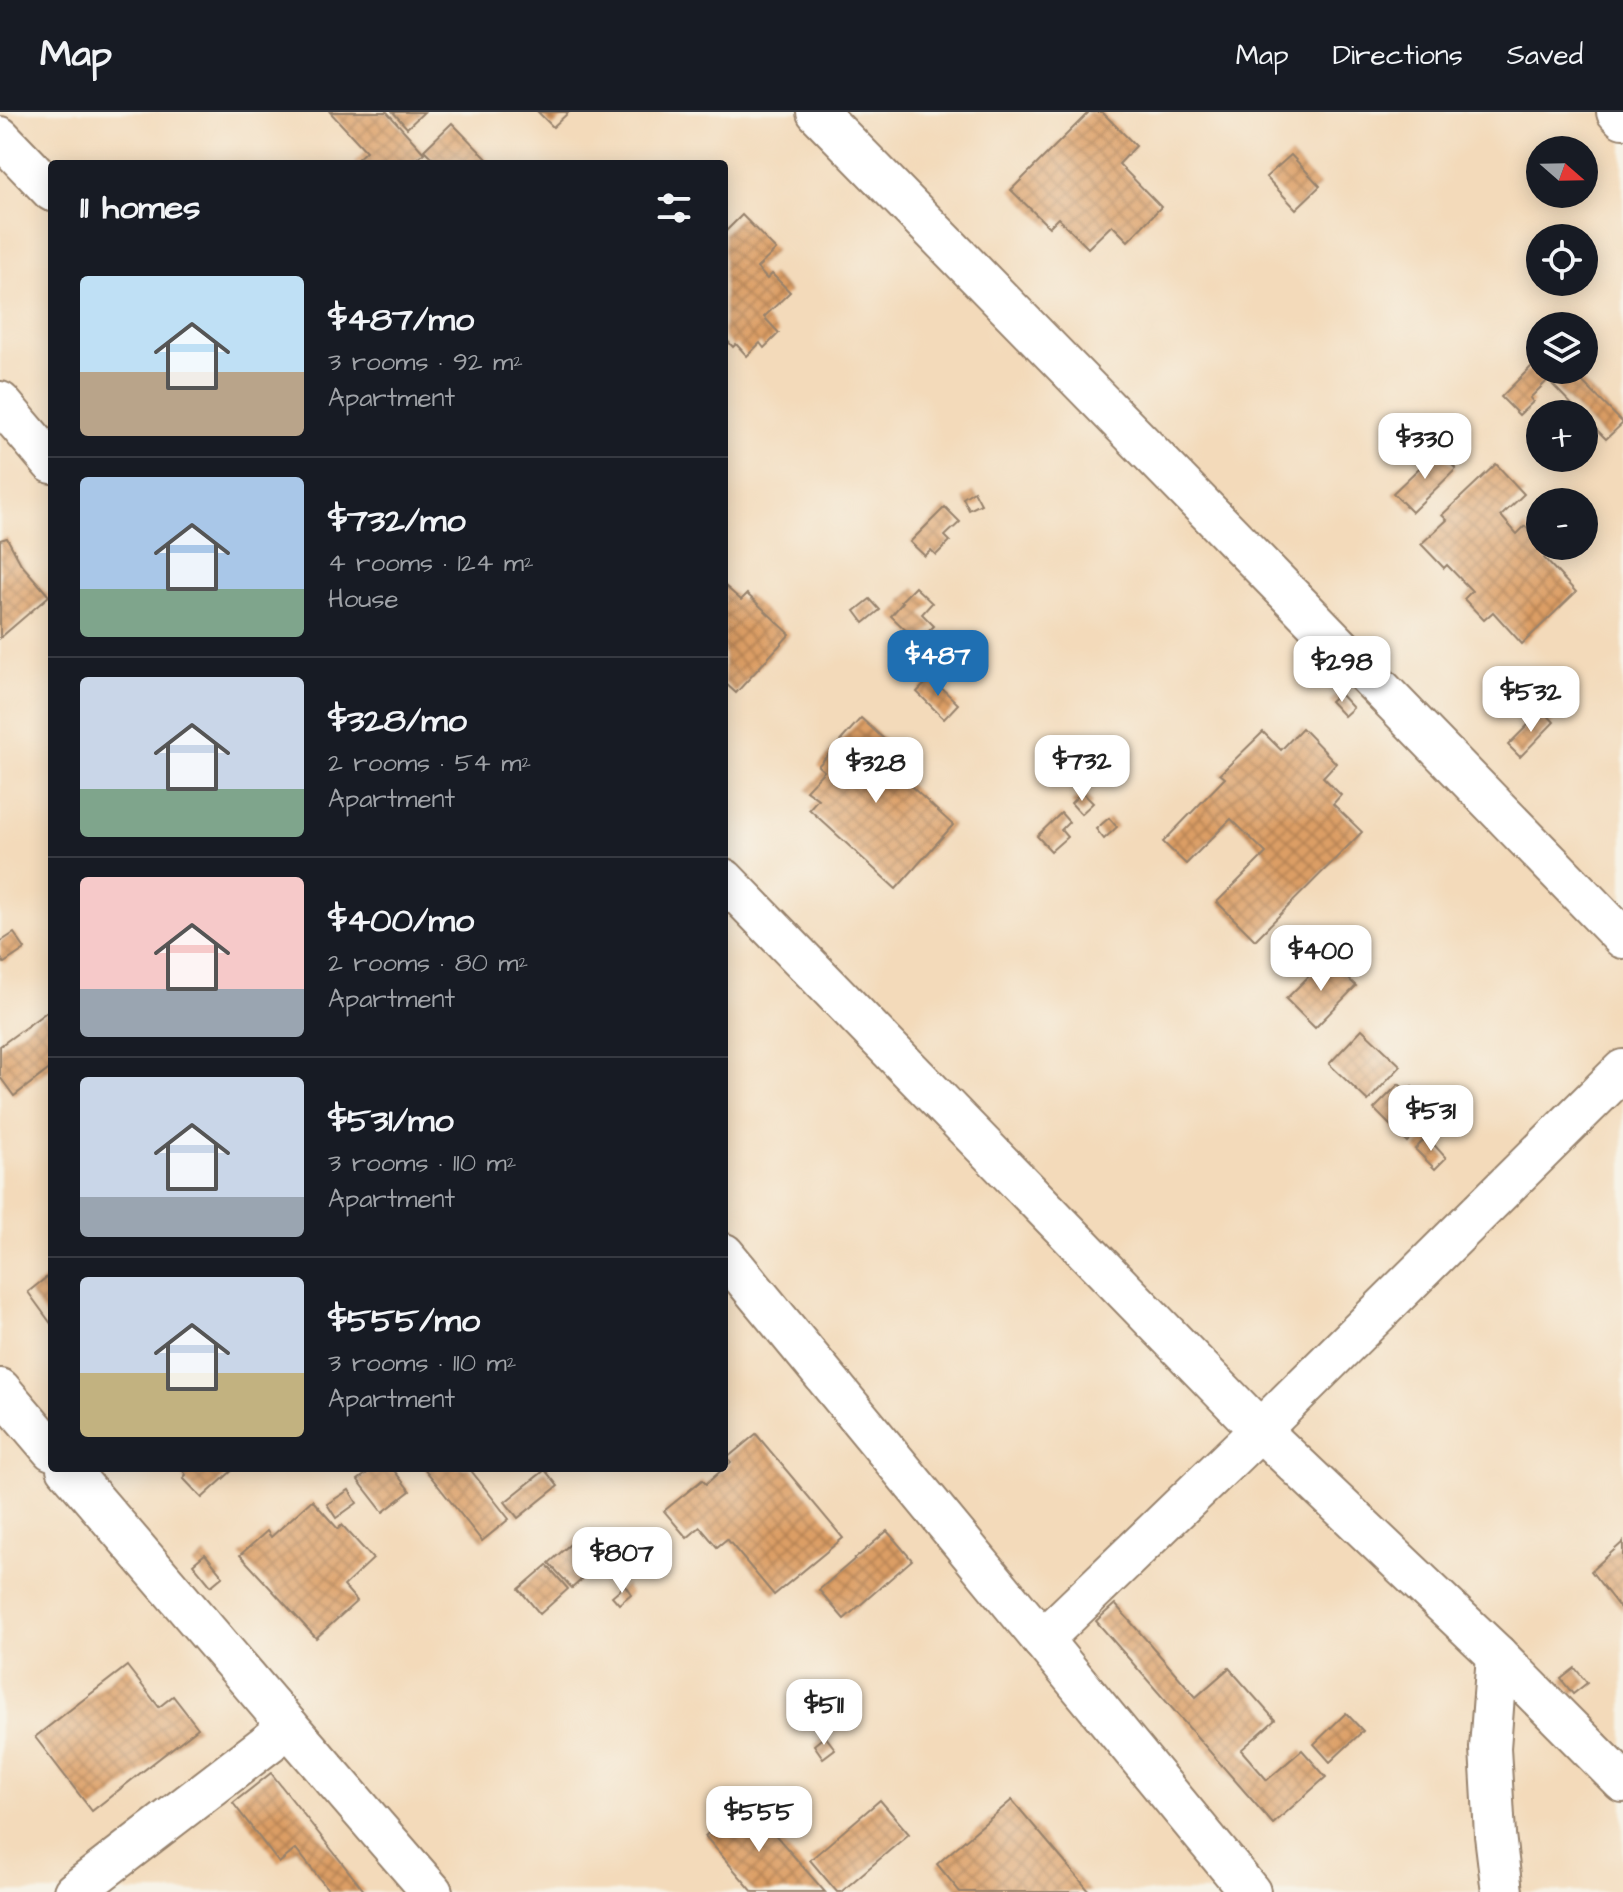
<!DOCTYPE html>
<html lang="en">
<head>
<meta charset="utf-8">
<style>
  :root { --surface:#171b24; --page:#20242c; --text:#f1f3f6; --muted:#9ea1a6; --line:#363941; --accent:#1f6fb2 }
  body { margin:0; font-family:"Architects Daughter",sans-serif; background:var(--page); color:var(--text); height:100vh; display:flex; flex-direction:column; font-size:30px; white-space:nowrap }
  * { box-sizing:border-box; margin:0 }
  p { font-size:26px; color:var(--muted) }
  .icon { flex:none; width:44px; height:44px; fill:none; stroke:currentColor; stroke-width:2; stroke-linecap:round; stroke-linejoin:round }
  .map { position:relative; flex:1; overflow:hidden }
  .drawer { position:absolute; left:48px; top:48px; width:680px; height:1312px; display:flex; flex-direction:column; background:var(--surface); border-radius:8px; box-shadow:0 4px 20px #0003 }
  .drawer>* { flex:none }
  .needle { width:52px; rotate:110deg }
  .tools { position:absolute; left:1526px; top:24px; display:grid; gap:16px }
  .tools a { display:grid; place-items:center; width:72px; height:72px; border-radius:50%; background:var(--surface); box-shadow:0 4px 20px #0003; font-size:40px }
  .price { position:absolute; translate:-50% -68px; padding:0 18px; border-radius:16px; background:#fff; color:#222; font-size:26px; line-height:52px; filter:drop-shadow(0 2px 4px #0008) }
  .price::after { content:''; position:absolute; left:50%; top:48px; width:24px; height:18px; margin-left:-12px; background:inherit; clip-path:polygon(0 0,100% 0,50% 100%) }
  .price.selected { background:var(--accent); color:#fff }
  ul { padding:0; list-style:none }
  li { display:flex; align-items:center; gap:24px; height:200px; padding:0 32px }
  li+li { border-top:2px solid var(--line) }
  li span { display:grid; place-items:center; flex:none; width:224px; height:160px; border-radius:8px; color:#555 }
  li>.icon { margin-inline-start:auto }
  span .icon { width:96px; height:96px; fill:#fffc; stroke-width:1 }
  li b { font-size:34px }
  h2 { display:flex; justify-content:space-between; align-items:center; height:96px; padding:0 32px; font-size:34px }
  header { display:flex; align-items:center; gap:48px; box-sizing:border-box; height:112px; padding:0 40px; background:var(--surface); border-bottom:2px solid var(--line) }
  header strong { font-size:38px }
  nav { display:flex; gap:44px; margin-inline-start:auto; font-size:28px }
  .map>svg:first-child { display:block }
  .building { fill:url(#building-cross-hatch) }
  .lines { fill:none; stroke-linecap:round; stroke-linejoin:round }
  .street-casing { stroke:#97826c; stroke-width:44 }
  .street { stroke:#fff; stroke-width:40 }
</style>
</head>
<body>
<header>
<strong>Map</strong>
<nav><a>Map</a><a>Directions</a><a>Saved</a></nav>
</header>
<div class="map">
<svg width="1623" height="1780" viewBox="0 0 1623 1780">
  <defs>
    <pattern id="building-cross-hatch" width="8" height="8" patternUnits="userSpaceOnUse" patternTransform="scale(2)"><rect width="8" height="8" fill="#dc9e65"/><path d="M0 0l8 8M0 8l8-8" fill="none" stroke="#b48153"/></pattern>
  </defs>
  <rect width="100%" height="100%" fill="#f7f3e8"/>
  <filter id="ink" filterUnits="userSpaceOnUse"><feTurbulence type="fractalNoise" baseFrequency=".0125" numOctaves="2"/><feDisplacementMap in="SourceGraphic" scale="16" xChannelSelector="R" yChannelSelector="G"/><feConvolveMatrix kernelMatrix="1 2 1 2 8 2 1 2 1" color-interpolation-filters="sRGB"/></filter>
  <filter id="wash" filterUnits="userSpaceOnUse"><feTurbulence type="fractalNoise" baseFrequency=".006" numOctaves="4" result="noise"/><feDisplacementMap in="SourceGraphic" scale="32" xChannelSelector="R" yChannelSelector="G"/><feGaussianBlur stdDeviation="1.8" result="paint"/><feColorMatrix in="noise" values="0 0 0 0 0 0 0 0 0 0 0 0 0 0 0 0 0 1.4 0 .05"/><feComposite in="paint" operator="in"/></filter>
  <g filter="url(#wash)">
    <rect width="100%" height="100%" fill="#f3daba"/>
    <g id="blocks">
      <g class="building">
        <polygon points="330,0 387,0 424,41 412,52 355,52 354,50 366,39"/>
        <polygon points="393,0 424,0 407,16"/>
        <polygon points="538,0 569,0 553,15"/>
        <polygon points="1089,0 1102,0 1136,34 1119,52 1161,95 1128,129 1112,113 1088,136 1058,106 1049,115 1011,78"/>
        <polygon points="452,11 492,52 438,52 424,38"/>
        <polygon points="1291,43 1320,74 1296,97 1266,65"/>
        <polygon points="742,103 776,138 757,156 767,167 772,162 790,180 764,205 779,221 764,236 760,231 747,244 736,232 733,235 724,225 724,121"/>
        <polygon points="1540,246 1540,258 1558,258 1530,286 1533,290 1519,303 1501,285"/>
        <polygon points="1567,258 1571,258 1623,311 1606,327 1584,305 1584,302 1581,302 1552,272"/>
        <polygon points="1438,338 1456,357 1412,400 1393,381"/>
        <polygon points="1496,352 1524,382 1501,404 1517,422 1525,414 1540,429 1540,434 1545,434 1550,440 1544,446 1576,480 1522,532 1493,500 1484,508 1464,487 1472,479 1447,453 1444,456 1421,432 1447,408 1442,403"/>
        <polygon points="974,379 981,392 969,398 963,386"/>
        <polygon points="945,395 960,410 945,424 950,429 936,443 931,438 925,444 910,430"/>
        <polygon points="7,426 21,452 49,484 0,526 0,428"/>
        <polygon points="724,473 741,488 747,482 790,522 736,581 724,570"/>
        <polygon points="915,475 932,491 922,502 934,514 918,530 891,504 903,490 901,489"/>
        <polygon points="870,487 880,498 864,511 855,499"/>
        <polygon points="931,566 958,592 944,607 917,580"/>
        <polygon points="1339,581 1353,596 1344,604 1330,589"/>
        <polygon points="1543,598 1554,610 1520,645 1508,633"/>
        <polygon points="861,606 911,652 901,665 953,713 896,777 809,697 818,687 806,678 824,659 818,654"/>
        <polygon points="1302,616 1336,651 1323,665 1341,683 1333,692 1362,720 1255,828 1217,790 1266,741 1231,707 1186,752 1163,730 1225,666 1220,662 1263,620 1281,638"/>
        <polygon points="1082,680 1093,691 1081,702 1071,691"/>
        <polygon points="1061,701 1069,710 1061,718 1067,725 1051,739 1037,724"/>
        <polygon points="1109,706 1117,715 1104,727 1096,717"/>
        <polygon points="14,821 25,837 4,851 0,845 0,830"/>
        <polygon points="1327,846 1356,874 1315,916 1286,887"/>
        <polygon points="52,896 52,955 14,984 0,965 0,934"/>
        <polygon points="1362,917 1401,954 1368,989 1329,952"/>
        <polygon points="1399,972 1407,980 1412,975 1424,987 1419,992 1432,1005 1407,1030 1374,997"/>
        <polygon points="1427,1025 1446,1046 1435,1057 1415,1037"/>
        <polygon points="52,1161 52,1213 28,1180"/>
        <polygon points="756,1322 843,1426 774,1483 727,1427 717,1435 700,1415 687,1426 664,1399 702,1368 706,1372 731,1350 727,1346"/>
        <polygon points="181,1356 235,1356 202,1386 183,1366 186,1363"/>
        <polygon points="374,1356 392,1356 410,1379 383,1400 358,1368"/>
        <polygon points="424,1356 469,1356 509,1407 482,1429"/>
        <polygon points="545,1358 558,1374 518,1406 505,1390"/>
        <polygon points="349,1378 357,1391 336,1406 327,1392"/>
        <polygon points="312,1388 338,1417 342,1413 373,1447 344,1474 357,1489 316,1526 240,1443 267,1419 271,1425"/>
        <polygon points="887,1419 912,1448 844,1507 819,1478"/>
        <polygon points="578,1425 601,1451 572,1476 549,1451"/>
        <polygon points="1623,1430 1623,1500 1591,1459"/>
        <polygon points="205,1442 223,1464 211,1474 193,1452"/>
        <polygon points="547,1453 568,1477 540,1502 519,1477"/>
        <polygon points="625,1473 631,1482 619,1492 612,1484"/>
        <polygon points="1115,1492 1196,1585 1229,1556 1275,1608 1241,1638 1267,1668 1302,1638 1326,1665 1273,1712 1096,1509"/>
        <polygon points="127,1554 159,1595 173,1584 198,1616 92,1699 35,1625"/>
        <polygon points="1575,1556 1587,1571 1573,1582 1561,1567"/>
        <polygon points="1346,1601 1363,1619 1330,1650 1314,1632"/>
        <polygon points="825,1624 835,1637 823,1646 814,1633"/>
        <polygon points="271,1661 365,1780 330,1780 296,1737 279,1751 233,1691"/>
        <polygon points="745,1688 825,1780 753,1780 705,1724"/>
        <polygon points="880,1688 909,1722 841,1780 837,1780 810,1748"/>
        <polygon points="1012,1688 1090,1780 960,1780 937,1752"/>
      </g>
    </g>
  </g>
  <g filter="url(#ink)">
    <use href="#blocks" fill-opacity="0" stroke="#97826c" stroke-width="2"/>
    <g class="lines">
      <defs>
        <g id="street">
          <polyline points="817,0 1275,468 1623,826"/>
          <polyline points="1617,0 1623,6"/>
          <polyline points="0,25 52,79"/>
          <polyline points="0,290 52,351"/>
          <polyline points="724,767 1260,1318 1497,1543 1623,1670"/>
          <polyline points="724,1142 1250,1780"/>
          <polyline points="0,1277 52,1338"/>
          <polyline points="67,1356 289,1615"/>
          <polyline points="1042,1528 1260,1318 1623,958"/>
          <polyline points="1497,1543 1490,1636 1495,1723 1502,1780"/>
          <polyline points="74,1780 289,1615 432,1780"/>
        </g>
      </defs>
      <use href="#street" class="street-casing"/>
      <use href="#street" class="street"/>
    </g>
  </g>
</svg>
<div class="tools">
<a><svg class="needle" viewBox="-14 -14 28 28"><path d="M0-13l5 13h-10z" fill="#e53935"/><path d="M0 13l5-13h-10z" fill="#9ea1a6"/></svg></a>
<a><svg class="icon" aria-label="locate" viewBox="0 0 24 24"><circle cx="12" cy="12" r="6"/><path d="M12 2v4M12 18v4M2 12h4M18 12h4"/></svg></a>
<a><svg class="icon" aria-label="layers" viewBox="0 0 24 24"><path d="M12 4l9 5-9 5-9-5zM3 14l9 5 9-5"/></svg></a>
<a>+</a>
<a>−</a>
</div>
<b class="price" style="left:1425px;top:369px">$330</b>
<b class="price selected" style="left:938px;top:586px">$487</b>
<b class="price" style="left:1342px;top:592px">$298</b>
<b class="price" style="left:1531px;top:622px">$532</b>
<b class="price" style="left:1082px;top:691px">$732</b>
<b class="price" style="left:876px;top:693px">$328</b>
<b class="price" style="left:1321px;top:881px">$400</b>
<b class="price" style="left:1431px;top:1041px">$531</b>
<b class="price" style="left:622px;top:1483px">$807</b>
<b class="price" style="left:824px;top:1635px">$511</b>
<b class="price" style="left:759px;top:1742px">$555</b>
<section class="drawer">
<h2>11 homes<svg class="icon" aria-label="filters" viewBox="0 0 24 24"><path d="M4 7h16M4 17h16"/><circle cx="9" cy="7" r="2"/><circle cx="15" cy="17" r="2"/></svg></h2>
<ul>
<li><span style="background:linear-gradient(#bfe0f5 60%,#b9a48a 0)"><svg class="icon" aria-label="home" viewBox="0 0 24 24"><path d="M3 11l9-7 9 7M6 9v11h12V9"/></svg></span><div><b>$487/mo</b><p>3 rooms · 92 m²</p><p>Apartment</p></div></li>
<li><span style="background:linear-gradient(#a9c7e8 70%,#7fa58c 0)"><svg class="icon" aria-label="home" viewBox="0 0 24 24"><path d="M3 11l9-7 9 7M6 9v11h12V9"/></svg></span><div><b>$732/mo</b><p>4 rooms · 124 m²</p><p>House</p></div></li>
<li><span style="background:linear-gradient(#c9d6e8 70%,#7fa58c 0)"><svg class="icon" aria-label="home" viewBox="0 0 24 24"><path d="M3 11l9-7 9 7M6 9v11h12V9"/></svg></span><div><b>$328/mo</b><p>2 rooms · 54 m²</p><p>Apartment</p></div></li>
<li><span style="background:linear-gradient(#f6c9c9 70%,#9aa5b1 0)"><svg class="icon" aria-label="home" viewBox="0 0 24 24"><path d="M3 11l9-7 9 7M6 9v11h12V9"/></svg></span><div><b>$400/mo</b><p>2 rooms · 80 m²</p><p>Apartment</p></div></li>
<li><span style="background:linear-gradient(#c9d6e8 75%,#9aa5b1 0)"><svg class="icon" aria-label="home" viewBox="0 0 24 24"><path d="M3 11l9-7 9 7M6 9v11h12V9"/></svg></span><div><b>$531/mo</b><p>3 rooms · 110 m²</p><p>Apartment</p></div></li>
<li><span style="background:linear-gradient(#c9d6e8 60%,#c2b280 0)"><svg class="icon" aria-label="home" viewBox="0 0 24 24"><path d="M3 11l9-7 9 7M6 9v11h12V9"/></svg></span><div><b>$555/mo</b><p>3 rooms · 110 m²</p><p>Apartment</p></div></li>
</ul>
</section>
</div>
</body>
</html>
